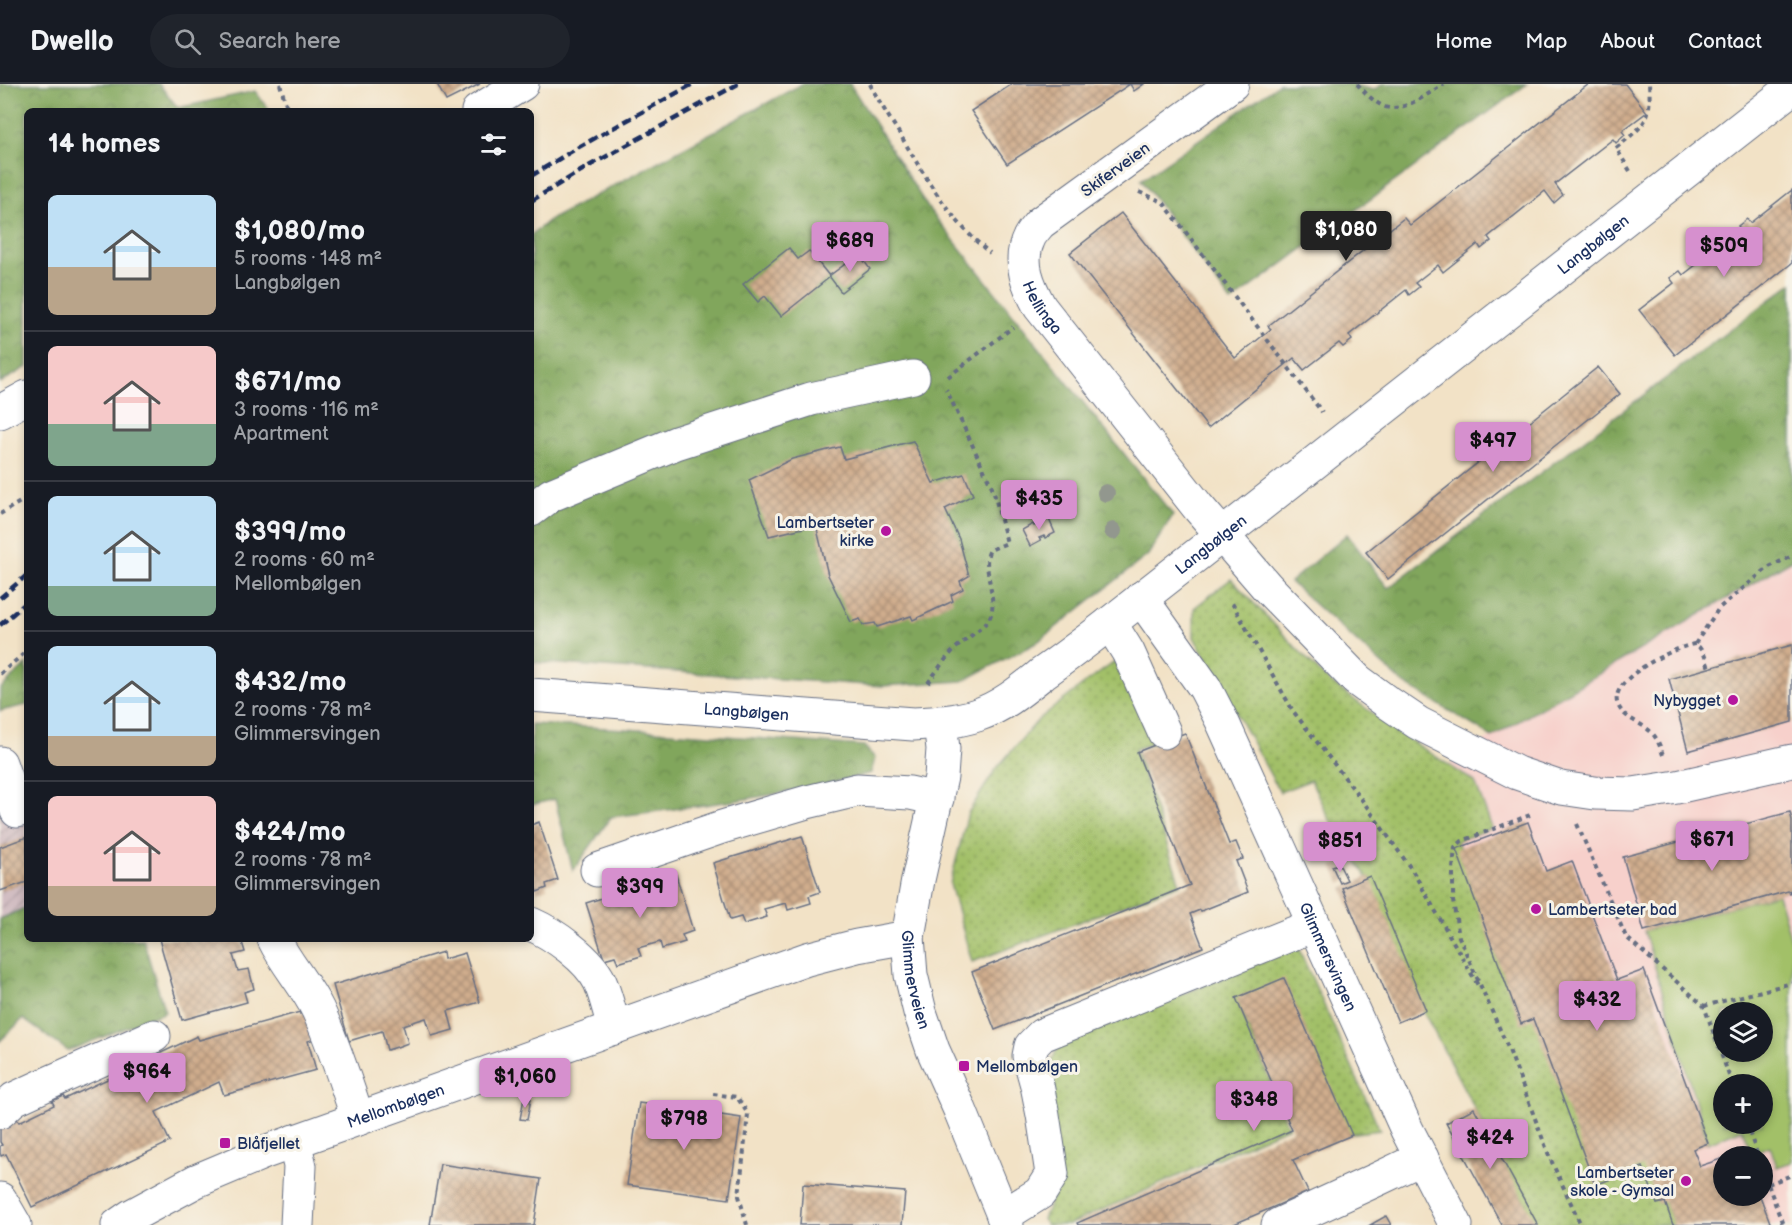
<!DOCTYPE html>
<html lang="en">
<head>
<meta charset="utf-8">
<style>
  :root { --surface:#171b24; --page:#20242c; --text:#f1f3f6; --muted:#9ea1a6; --line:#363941; --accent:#d690ce }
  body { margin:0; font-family:"Balsamiq Sans",sans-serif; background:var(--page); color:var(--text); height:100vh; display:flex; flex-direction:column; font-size:22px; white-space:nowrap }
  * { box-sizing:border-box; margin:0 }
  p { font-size:20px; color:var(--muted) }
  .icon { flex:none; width:33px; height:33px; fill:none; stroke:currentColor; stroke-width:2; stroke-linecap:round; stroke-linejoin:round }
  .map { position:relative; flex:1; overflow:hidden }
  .drawer { position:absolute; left:24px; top:24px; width:510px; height:834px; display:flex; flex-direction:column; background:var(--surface); border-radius:9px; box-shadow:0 3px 9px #0003 }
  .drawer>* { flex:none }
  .tools { position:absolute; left:1713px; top:918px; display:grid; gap:12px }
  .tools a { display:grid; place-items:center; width:60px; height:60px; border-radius:50%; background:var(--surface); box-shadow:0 3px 9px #0003; font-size:30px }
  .price { position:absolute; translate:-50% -51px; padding:0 14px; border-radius:6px; background:var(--accent); color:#111; font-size:20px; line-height:39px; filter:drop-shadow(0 2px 3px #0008) }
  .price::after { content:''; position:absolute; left:50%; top:36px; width:18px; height:14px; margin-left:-9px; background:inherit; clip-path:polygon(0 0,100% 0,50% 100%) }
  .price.selected { background:#222; color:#fff }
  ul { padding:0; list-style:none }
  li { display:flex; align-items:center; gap:18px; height:150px; padding:0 24px }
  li+li { border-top:2px solid var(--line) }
  li span { display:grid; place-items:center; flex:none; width:168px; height:120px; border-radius:9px; color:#555 }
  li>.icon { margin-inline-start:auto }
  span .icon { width:72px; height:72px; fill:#fffc; stroke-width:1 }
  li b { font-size:26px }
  h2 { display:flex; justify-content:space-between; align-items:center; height:72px; padding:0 24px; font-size:26px }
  header { display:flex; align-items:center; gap:36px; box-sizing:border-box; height:84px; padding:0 30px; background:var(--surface); border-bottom:2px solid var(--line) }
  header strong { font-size:28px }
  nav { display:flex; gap:33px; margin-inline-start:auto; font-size:21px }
  .search { width:420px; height:54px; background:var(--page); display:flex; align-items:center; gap:15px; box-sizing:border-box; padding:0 21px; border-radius:33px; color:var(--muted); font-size:22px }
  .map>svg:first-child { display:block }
  .built { fill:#f7d0cb; fill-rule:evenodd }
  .industrial { fill:url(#industrial-furrows) }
  .grass { fill:url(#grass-dots); stroke:#5e7862; stroke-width:1.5 }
  .forest { fill:url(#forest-crowns); stroke:#4e6a5d; stroke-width:1.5 }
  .garden { fill:#a2c067; stroke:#5e7862; stroke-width:1.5; fill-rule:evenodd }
  .building { fill:url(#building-cross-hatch) }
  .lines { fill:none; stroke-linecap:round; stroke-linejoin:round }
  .minor-casing { stroke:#666e82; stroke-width:35 }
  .path { stroke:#666e82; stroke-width:4; stroke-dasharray:4.5 4.5; stroke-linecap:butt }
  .minor { stroke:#fff; stroke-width:33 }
  .rail { stroke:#1b2f5e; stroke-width:4.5; stroke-dasharray:9 4.5; stroke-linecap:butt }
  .tree { fill:#92978e }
  .poi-dot { fill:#b5179e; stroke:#f7f3e8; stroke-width:2 }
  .labels { text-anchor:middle; stroke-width:6; stroke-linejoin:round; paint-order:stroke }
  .street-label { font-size:16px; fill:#1b2f5e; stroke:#f7f3e8 }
  .poi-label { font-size:16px; fill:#1b2f5e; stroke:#f7f3e8; text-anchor:end }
</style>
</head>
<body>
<header>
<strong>Dwello</strong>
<div class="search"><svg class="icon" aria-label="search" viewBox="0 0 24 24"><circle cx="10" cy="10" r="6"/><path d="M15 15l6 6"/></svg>Search here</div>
<nav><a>Home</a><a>Map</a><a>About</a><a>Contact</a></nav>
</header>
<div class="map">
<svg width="1792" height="1141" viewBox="0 0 1792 1141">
  <defs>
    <pattern id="industrial-furrows" width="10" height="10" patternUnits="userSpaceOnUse" patternTransform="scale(1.5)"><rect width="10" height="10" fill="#d2bec2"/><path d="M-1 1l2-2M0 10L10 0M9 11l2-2" fill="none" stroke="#aa9ba1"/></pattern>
    <pattern id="grass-dots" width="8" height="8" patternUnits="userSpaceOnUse" patternTransform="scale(1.5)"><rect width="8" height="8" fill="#a2c067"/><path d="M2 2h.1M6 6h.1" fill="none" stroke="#839c58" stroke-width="1.8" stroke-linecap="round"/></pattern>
    <pattern id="forest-crowns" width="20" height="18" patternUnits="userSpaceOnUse" patternTransform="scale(1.5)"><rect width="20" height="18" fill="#81a65c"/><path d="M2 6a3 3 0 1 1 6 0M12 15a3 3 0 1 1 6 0" fill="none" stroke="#69884f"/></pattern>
    <pattern id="building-cross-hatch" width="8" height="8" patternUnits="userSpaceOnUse" patternTransform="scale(1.5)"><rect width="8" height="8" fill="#d0ad8d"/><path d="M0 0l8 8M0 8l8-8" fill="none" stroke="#a88d76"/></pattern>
  </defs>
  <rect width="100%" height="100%" fill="#f7f3e8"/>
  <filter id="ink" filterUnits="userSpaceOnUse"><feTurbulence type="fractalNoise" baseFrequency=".0167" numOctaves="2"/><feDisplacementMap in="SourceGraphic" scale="12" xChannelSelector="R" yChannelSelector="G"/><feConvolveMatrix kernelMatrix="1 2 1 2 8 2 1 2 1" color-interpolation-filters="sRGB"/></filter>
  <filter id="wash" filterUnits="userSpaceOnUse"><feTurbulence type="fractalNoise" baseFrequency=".008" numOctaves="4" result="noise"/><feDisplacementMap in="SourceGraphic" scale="24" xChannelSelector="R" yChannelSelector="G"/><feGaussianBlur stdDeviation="1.35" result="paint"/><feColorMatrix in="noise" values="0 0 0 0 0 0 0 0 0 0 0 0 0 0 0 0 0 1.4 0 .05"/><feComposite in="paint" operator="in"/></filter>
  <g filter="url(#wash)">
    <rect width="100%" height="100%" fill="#f2e2c6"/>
    <path class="built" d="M1792 476V1141H1599L1372 738 1468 667ZM1724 928H1762V968H1724ZM1724 1000H1762V1040H1724ZM1724 1072H1762V1112H1724Z"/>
    <polygon class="industrial" points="27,700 27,823 0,835 0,710"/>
    <g class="grass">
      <polygon points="1231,495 1325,594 1402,651 1475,698 1492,744 1457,757 1522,935 1535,930 1650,1076 1674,1141 1536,1141 1421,923 1367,793 1327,731 1311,696 1280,708 1194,553 1194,524"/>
      <polygon points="1116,577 1159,657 1135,665 1180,800 972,878 950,800 968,729 996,685 1039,635 1084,600"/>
      <polygon points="1298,863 1380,1046 1346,1050 1237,915 1288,1043 1068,1141 1046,1141 1043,1135 1059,1097 1045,1002 1051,978 1059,961"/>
    </g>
    <g class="forest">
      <polygon points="0,0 159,0 178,24 255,7 270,27 27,27 27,283 0,299"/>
      <polygon points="802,0 850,0 928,124 1173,431 1148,471 1036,559 963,597 882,602 531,578 531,151 548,137"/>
      <polygon points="1279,0 1349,0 1374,6 1383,0 1527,0 1231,218 1141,96"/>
      <polygon points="1792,199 1792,476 1492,653 1403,599 1290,498 1347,450 1388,504"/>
      <polygon points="27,580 27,621 0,627 0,605"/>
      <path d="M531 640 626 645 864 662 875 674 871 689C786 712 698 722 611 733L573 787 555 715 531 721Z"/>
      <polygon points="27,823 27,855 143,855 165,928 68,967 23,935 0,957 0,835"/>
    </g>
    <path class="garden" d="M1778 810 1792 859V1078L1777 1083 1770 1062 1752 1069 1742 1045 1708 1059 1644 847ZM1724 928H1762V968H1724ZM1724 1000H1762V1040H1724Z"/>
    <g id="blocks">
      <g class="building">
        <polygon points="437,0 480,0 446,17"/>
        <polygon points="1012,0 1144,0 1134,7 1130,0 1007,80 971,27"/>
        <polygon points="1589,0 1625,0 1647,28 1622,47 1625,51 1616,59 1613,55 1555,100 1563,111 1554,119 1545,107 1488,153 1491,157 1481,165 1478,160 1443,188 1438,181 1415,199 1419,203 1409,211 1406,206 1349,251 1352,256 1343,263 1339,259 1304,286 1294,274 1208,344 1070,169 1121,129 1235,274 1271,245 1268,242 1404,134 1410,141"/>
        <polygon points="1792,106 1792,179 1675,271 1639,226 1674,199 1670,194 1680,187 1683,191 1741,146 1738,142 1747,135 1750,139"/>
        <polygon points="789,164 798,175 809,167 830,193 781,232 765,212 758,218 743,200"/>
        <polygon points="859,170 870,185 841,208 829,192"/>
        <polygon points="1598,283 1620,310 1388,495 1366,468"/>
        <polygon points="913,357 933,399 964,390 973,411 945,425 959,455 969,492 960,497 963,505 951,511 953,517 913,536 911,532 877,543 875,539 863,541 860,535 851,538 828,491 816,441 769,452 749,396 792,375 840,363 844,375"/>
        <polygon points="1048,433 1055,449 1045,454 1044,452 1039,454 1041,456 1030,462 1022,446 1033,440 1034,442 1038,440 1038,438"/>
        <polygon points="1792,561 1792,638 1688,667 1669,595"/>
        <polygon points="1185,649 1229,760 1236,758 1243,775 1236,777 1248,808 1201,827 1200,826 1190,830 1203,863 995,946 972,888 1190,801 1137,668"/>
        <polygon points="1790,728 1792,736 1792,806 1644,847 1623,773"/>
        <polygon points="539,738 558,796 546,800 547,804 537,808 535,803 531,805 531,741"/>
        <polygon points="1528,738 1546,787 1572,777 1617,896 1644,886 1708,1059 1693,1065 1700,1082 1724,1074 1724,1112 1760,1112 1771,1141 1673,1141 1665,1118 1657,1120 1643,1083 1595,1101 1533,935 1521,940 1456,765"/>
        <polygon points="802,752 820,808 809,812 811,819 788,826 786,819 764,825 767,833 744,840 741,833 730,836 713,779"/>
        <polygon points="27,753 27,798 0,807 0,763"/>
        <polygon points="1339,780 1347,796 1340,799 1332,782"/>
        <polygon points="676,791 693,847 682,851 685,858 662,865 660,858 638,864 641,872 618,879 615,872 604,875 586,819"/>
        <polygon points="1370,792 1426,926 1398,938 1342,804"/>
        <polygon points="159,855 241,855 245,868 233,871 238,887 249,885 254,905 244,908 247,918 182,936"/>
        <polygon points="443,868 444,875 465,869 480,918 448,927 453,946 432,952 426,934 403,941 408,959 397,963 387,966 382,947 349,957 333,901"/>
        <polygon points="1284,894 1352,1051 1293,1076 1308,1108 1232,1141 1078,1141 1077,1139 1292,1046 1236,914"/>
        <polygon points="311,927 318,954 308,957 316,986 224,1011 219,998 156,1028 170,1058 32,1123 6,1070 1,1072 0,1069 0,1062 2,1061 0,1058 0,1039 15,1032 19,1038 54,1021 52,1017 63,1012 65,1015 148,976 145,972 157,966 159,970 197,952 199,956 300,928 300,930"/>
        <polygon points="524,1014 531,1015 527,1036 520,1035"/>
        <polygon points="639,1019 741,1034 729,1115 627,1101"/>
        <polygon points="1474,1024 1538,1141 1502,1141 1446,1039"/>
        <polygon points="1743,1066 1745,1072 1727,1072"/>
        <polygon points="440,1080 541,1095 534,1141 430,1141"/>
        <polygon points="803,1100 905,1108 902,1141 800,1141"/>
        <polygon points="1386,1132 1391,1141 1370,1141"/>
      </g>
    </g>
  </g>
  <g filter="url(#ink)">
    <use href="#blocks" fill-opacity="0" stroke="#666e82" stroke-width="1.5"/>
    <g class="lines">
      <defs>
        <g id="minor">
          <path id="s1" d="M1232 0 1040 139C1036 144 1031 149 1029 154 1017 178 1029 203 1040 223L1198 423 1267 503 1357 596 1387 618 1418 639 1517 689 1561 704 1595 709 1633 710 1677 703 1792 677"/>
          <polyline points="478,27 522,0"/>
          <polyline points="0,328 27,313"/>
          <polyline points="531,426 551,411 676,359 811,315 913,293"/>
          <path id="s2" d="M1141 514 1205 604 1222 637 1407 1046 1456 1141"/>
          <polyline points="1110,539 1128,568 1164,648"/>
          <path id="s3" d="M531 611 913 640C934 639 956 638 977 631 1002 623 1023 605 1043 589 1066 573 1088 556 1110 539L1792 4"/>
          <path id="s4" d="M940 638 943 665 941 693 918 796 908 853 911 891 920 928 933 966 960 1026 1007 1141"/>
          <polyline points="0,679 17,727"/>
          <polyline points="597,786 722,743 807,718 857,706 910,709 937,715"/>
          <path d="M531 840C554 850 589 875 600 898 606 912 610 929 614 944"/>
          <path d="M274 855C286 880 306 901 318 926 334 961 346 999 358 1035"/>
          <polyline points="0,1028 14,1015 51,998 154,952"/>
          <polyline points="294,1057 300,1082 297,1141"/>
          <polyline points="0,1115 15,1141"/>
          <polyline points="1003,1132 1040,1109 1052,1090 1043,1031 1037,1001 1029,972 1031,962 1042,951 1314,841"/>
          <path id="s5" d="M118 1141 131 1132 196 1097 265 1068 807 875 857 862 908 853"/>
          <polyline points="1278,1141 1378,1095 1422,1074"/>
        </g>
      </defs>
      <use href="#minor" class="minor-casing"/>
      <g class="path">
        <polyline points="280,0 288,27"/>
        <path d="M870 0C879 18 890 35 901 52 925 93 952 139 990 169"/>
        <path d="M1357 0C1365 8 1372 17 1383 22 1400 31 1429 9 1444 0"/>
        <path d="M1630 87 1616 64C1644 41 1652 38 1649 0"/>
        <polyline points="1139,108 1163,118 1322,328"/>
        <polyline points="948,293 1013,243"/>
        <polyline points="0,430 27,414"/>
        <polyline points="1232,519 1293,627 1362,716 1412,786 1479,903"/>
        <polyline points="1695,560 1719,524 1769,483 1792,472"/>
        <polyline points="0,590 27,567"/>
        <path d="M928 599C936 588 944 576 954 566 963 557 983 544 989 535 1000 516 980 482 990 466L1007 459 993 405 946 305"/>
        <path d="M1663 671C1660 662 1657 653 1650 647 1640 638 1624 635 1618 621 1606 596 1676 562 1695 560L1699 563 1704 570 1709 584"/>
        <polyline points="1530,731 1462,757 1455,763 1453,785 1453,817 1459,853 1509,966 1550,1074 1581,1141"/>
        <polyline points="1577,740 1626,853 1704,922 1732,1000"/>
        <polyline points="1790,806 1792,814"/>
        <polyline points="1704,922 1792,899"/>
        <polyline points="713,1010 737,1013 748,1030 739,1112 747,1141"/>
        <polyline points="1746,1040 1758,1072"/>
        <polyline points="1762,1084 1783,1141"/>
        <polyline points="1768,1100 1792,1091"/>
      </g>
      <use href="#minor" class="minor"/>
      <g class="rail">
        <polyline points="531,92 577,64 693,0"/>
        <polyline points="531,117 589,82 738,0"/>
        <polyline points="0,514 27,491"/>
        <polyline points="0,541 27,518"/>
      </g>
    </g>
    <g class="tree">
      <circle cx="1106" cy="409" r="9"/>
      <circle cx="1113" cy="447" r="9"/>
    </g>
  </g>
  <g class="poi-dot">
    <circle cx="886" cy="447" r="6"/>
    <circle cx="1733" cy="616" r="6"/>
    <circle cx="1536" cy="825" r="6"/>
    <rect x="958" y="976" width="12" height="12" rx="3"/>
    <rect x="219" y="1053" width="12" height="12" rx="3"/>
    <circle cx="1686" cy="1097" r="6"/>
  </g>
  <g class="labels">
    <g class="street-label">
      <text transform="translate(1115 85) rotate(-36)" y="6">Skiferveien</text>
      <text dy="6" stroke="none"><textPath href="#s3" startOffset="1224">Langbølgen</textPath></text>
      <text dy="6" stroke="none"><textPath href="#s1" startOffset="330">Hellinga</textPath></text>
      <text dy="6" stroke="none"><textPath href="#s3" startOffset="738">Langbølgen</textPath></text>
      <text dy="6" stroke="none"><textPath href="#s3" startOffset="216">Langbølgen</textPath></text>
      <text dy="6" stroke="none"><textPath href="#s2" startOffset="406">Glimmersvingen</textPath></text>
      <text dy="6" stroke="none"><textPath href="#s4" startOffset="262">Glimmerveien</textPath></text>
      <text dy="6" stroke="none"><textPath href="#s5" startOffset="303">Mellombølgen</textPath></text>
    </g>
    <g class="poi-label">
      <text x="874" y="444">Lambertseter<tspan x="874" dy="18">kirke</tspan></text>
      <text x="1721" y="622">Nybygget</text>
      <text x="1548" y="831" text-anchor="start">Lambertseter bad</text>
      <text x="976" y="988" text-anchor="start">Mellombølgen</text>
      <text x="237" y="1065" text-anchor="start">Blåfjellet</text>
      <text x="1674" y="1094">Lambertseter<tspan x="1674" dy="18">skole - Gymsal</tspan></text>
    </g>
  </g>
</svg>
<div class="tools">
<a><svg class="icon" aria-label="layers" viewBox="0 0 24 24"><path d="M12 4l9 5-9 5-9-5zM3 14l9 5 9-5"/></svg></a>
<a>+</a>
<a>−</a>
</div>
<b class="price selected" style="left:1346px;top:178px">$1,080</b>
<b class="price" style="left:850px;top:189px">$689</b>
<b class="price" style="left:1724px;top:194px">$509</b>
<b class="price" style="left:1493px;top:389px">$497</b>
<b class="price" style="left:1039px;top:447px">$435</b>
<b class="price" style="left:1712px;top:788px">$671</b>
<b class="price" style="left:1340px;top:789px">$851</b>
<b class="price" style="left:640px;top:835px">$399</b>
<b class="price" style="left:1597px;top:948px">$432</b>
<b class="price" style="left:147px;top:1020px">$964</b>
<b class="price" style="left:525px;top:1025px">$1,060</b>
<b class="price" style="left:1254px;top:1048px">$348</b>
<b class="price" style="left:684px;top:1067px">$798</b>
<b class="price" style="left:1490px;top:1086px">$424</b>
<section class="drawer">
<h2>14 homes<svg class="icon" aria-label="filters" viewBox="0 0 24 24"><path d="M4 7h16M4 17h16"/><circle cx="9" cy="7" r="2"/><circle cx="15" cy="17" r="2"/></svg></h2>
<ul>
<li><span style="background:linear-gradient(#bfe0f5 60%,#b9a48a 0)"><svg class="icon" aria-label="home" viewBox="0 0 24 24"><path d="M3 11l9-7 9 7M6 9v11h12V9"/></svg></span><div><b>$1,080/mo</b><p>5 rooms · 148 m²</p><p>Langbølgen</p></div></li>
<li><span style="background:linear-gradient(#f6c9c9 65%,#7fa58c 0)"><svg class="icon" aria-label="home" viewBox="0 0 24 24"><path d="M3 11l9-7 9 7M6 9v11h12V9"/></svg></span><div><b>$671/mo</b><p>3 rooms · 116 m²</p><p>Apartment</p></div></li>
<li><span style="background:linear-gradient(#bfe0f5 75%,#7fa58c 0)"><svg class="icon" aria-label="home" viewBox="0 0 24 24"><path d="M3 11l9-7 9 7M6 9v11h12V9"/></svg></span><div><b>$399/mo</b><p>2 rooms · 60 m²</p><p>Mellombølgen</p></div></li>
<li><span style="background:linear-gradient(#bfe0f5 75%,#b9a48a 0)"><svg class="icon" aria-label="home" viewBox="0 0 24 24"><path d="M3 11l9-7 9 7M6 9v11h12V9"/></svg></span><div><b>$432/mo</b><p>2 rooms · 78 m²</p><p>Glimmersvingen</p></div></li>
<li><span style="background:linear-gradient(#f6c9c9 75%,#b9a48a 0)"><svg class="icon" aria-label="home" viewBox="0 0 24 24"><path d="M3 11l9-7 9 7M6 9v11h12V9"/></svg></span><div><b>$424/mo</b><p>2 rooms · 78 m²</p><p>Glimmersvingen</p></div></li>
</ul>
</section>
</div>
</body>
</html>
